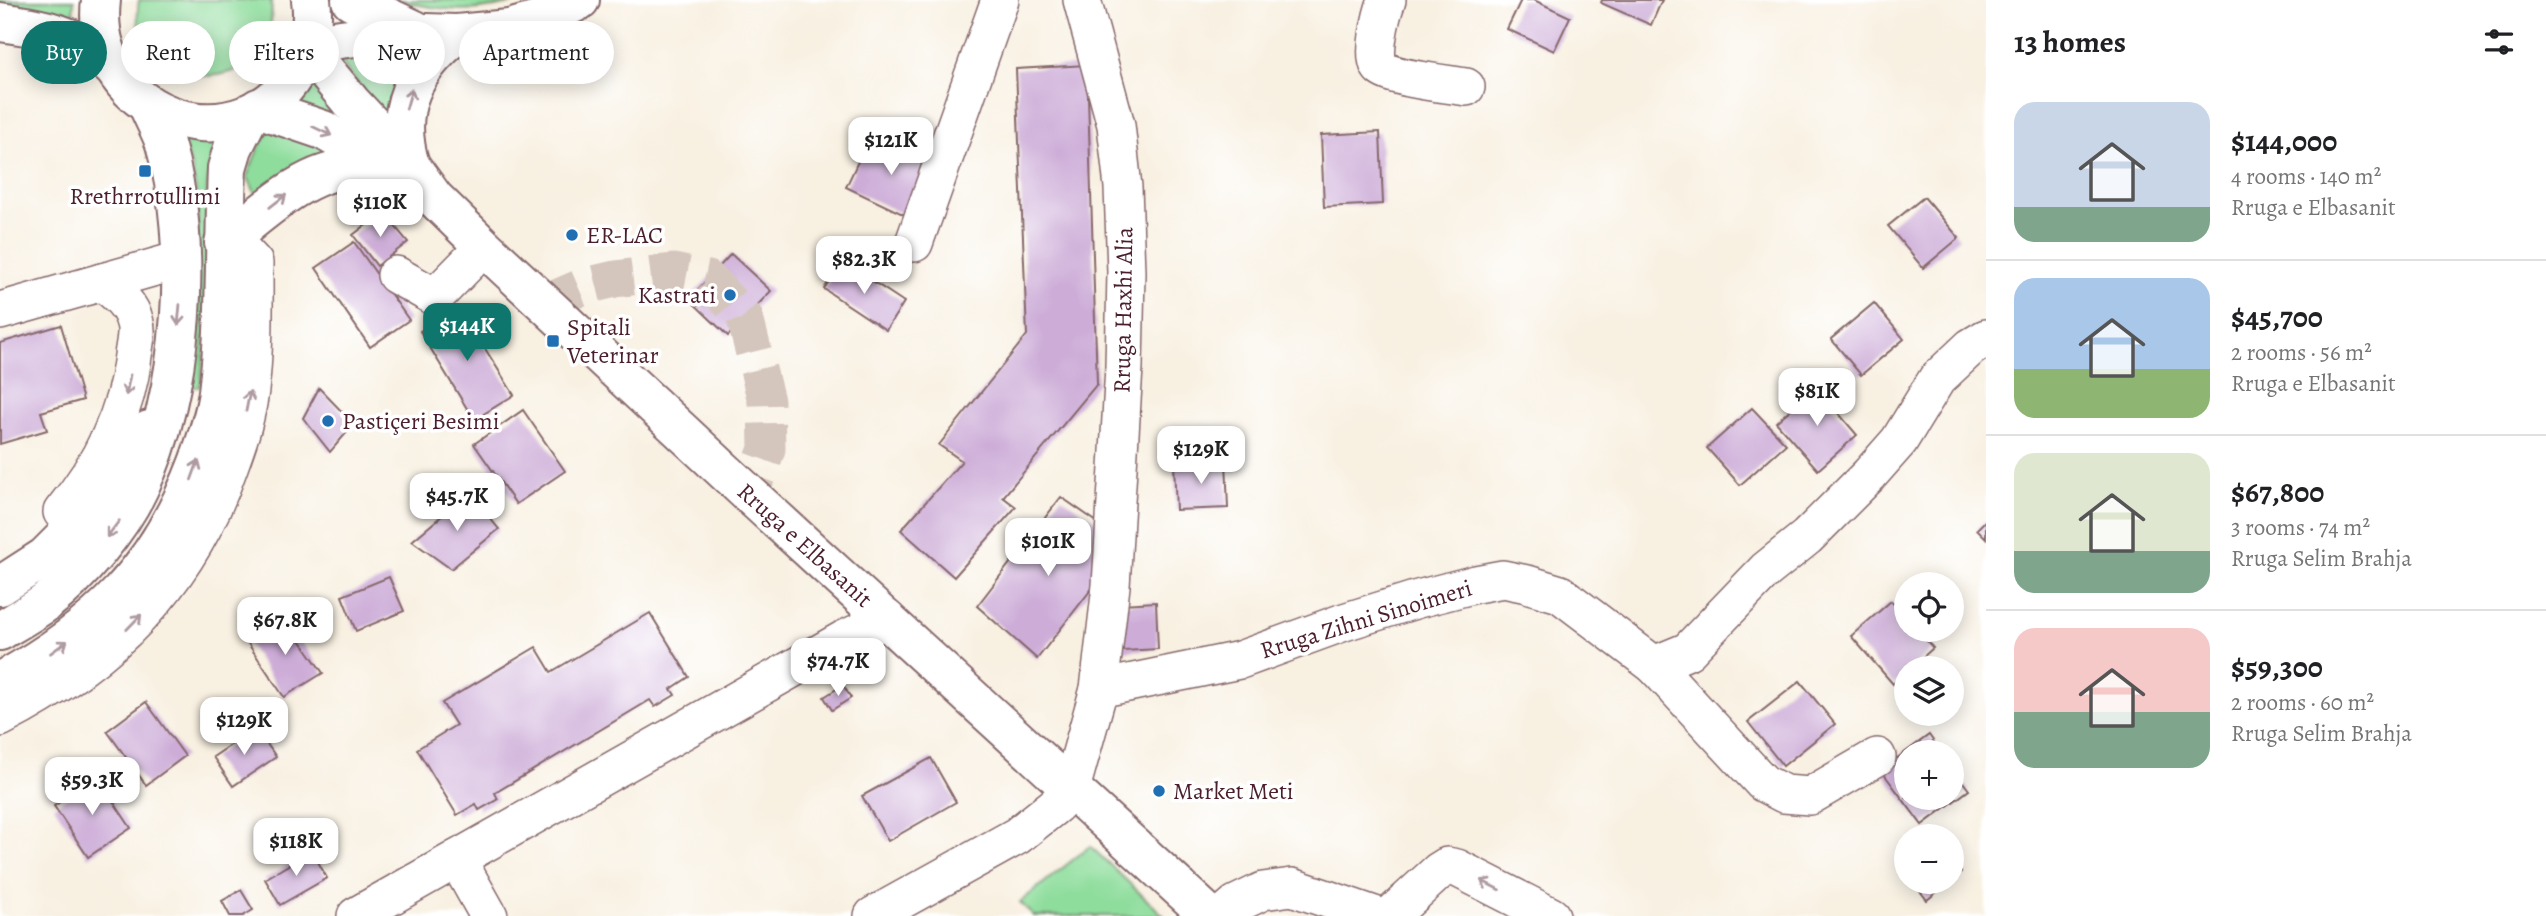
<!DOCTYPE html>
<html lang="en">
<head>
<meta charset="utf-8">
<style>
  :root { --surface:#fff; --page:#f6f6f6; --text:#202124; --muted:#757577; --line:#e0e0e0; --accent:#0f766e }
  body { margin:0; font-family:Alegreya,serif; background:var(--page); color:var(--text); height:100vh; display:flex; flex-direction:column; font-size:26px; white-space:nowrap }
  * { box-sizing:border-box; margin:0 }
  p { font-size:23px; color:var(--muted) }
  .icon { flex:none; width:38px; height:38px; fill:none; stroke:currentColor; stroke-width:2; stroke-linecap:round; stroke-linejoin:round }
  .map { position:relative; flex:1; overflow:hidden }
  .details { display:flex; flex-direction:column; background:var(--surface); width:560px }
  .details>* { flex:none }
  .banner { position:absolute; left:21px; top:21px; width:665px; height:63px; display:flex; gap:14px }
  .fabs { position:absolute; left:1894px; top:572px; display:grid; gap:14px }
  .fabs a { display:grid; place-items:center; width:70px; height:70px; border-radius:50%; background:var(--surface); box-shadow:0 4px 18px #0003; font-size:35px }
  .price { position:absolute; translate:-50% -60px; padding:0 16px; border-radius:14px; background:#fff; color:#222; font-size:23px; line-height:46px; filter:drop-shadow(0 2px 4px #0008) }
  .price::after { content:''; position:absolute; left:50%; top:42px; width:21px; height:16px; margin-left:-10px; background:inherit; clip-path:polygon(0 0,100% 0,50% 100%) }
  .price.active { background:var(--accent); color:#fff }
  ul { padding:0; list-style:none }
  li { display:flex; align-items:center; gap:21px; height:175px; padding:0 28px }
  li+li { border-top:2px solid var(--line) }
  li span { display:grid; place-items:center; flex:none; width:196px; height:140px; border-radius:21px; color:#555 }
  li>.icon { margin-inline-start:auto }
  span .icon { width:84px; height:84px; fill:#fffc; stroke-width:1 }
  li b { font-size:30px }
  h2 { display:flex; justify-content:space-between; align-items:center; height:84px; padding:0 28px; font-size:30px }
  .chip { padding:0 24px; border-radius:32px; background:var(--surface); box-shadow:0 4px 18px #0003; font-size:24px; line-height:63px }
  .chip.active { background:var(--accent); color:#fff }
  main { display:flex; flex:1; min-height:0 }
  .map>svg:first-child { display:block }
  .green { fill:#8edd9c; stroke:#6c7e64; stroke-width:2 }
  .building { fill:#cdadd8 }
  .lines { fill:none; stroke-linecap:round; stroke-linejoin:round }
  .minor-tunnel { stroke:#d5c6bd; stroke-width:37; stroke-dasharray:37 18; stroke-linecap:butt }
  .minor-casing { stroke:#87686b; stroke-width:40 }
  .major-casing { stroke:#87686b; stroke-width:42 }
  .minor { stroke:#fff; stroke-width:37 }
  .major { stroke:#fff; stroke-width:38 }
  .oneway { stroke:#ae9aa0 }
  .poi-dot { fill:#1f6fb2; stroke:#fff; stroke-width:2.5 }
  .labels { text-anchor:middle; stroke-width:7; stroke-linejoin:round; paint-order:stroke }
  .poi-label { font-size:24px; fill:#4a1f2b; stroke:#fff; text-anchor:start }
  .street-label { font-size:24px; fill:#4a1f2b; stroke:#fff }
</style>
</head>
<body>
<main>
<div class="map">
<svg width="1986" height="916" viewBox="0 0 1986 916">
  <rect width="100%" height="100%" fill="#fff"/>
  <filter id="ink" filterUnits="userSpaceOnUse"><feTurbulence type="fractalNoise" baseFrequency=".0143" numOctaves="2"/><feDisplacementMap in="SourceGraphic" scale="14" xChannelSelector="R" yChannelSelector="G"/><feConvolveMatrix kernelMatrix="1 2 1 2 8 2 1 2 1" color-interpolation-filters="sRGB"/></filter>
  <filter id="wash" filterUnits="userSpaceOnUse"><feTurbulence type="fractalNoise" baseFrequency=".00686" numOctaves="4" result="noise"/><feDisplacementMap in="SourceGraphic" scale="28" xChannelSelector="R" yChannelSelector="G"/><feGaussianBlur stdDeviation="1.57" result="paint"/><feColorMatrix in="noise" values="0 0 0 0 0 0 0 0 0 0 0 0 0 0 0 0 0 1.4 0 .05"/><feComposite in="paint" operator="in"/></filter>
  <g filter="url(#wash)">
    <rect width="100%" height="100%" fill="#f8f0e1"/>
    <g class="green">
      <polygon points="0,0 74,0 73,21 0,5"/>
      <path d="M139 0H271C283 105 122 97 139 0Z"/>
      <path d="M398 0H524C479 14 443 12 398 0Z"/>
      <polygon points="417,48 391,125 337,57"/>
      <polygon points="313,69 353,123 292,108"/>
      <polygon points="178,129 222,130 209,172 207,189 204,355 200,387 192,387 198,331 198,204 192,168"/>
      <polygon points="270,129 338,150 258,199 247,176 258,149"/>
      <polygon points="1090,846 1164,916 1033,916 1020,902"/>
    </g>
    <g id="blocks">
      <g class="building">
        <polygon points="1521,0 1534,0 1570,17 1554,51 1507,29"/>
        <polygon points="1602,0 1662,0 1651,25 1601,3"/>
        <polygon points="1087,65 1097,384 1003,497 1016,507 954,577 901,530 962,461 939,445 1027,335 1016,69"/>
        <polygon points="1380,132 1383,204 1324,207 1321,135"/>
        <polygon points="870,136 936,167 911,218 846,187"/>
        <polygon points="1924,197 1959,238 1923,268 1888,226"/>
        <polygon points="383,212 408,242 377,266 353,235"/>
        <polygon points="354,242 409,320 370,347 316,268"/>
        <polygon points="731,254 771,291 728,336 689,299"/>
        <polygon points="842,261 904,302 886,330 824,289"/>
        <polygon points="1874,303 1904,339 1861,375 1831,339"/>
        <polygon points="459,307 514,395 474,420 420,331"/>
        <polygon points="61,325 83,400 41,412 47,430 0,444 0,343"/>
        <polygon points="1816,387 1857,435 1818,470 1776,422"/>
        <polygon points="319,388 354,424 330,452 303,418"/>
        <polygon points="1752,408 1786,444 1740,485 1707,448"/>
        <polygon points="523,410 565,471 516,504 474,444"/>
        <polygon points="1226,461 1228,508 1176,510 1174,463"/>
        <polygon points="469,493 499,529 451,569 412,541"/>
        <polygon points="1061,497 1097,522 1107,569 1037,659 977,606"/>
        <polygon points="1986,520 1986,538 1977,529"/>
        <polygon points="389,577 404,611 356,631 342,596"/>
        <polygon points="1891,601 1906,618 1906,630 1917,630 1933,648 1911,668 1906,668 1906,673 1893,684 1851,636"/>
        <polygon points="1156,602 1158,649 1123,651 1121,604"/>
        <polygon points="650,613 689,677 671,689 675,695 655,707 650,700 495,793 498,799 479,810 476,804 457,815 417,749 456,725 442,703 536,647 551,672"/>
        <polygon points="284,617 323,673 284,697 247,642"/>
        <polygon points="1800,681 1835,724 1783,766 1748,722"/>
        <polygon points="843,685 851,698 832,710 824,697"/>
        <polygon points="146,702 185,756 146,785 107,731"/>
        <polygon points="256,728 276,757 233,786 213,757"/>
        <polygon points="1929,735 1941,752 1906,752 1906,798 1951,798 1951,766 1969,790 1922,825 1881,770"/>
        <polygon points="931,758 956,802 888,841 862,796"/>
        <polygon points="97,777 131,828 88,857 54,806"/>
        <polygon points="312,851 327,878 280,905 265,879"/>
        <polygon points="1951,859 1961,872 1951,880"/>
        <polygon points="1913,882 1949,882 1927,900"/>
        <polygon points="241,890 253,910 243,916 230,916 222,901"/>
      </g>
    </g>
  </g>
  <g filter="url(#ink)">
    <use href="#blocks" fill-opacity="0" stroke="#87686b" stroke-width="2"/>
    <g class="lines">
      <polyline class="minor-tunnel" points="545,303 582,287 615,279 673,272 708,279 745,318 766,401 767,449 750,495"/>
      <defs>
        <g id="minor">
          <path d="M1387 0C1382 13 1370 59 1381 68 1391 78 1449 84 1466 87"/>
          <polyline points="914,243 1000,0"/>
          <polyline points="396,275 435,297 484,247"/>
          <polyline points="0,311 180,260"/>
          <path d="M62 512C100 466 126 415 133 356 134 346 138 333 135 323 131 305 117 293 102 282"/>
          <polyline points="1654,665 1763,783 1784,794 1810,796 1877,757"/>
          <polyline points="1099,689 1240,660 1344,622 1418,599 1476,584 1503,579 1527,584 1560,594 1654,665 1688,651 1766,570 1807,537 1869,475 1899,441 1937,379 1971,347 1986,338"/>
          <path d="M0 718C109 662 188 585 229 467 238 442 247 417 250 390 255 349 254 306 254 263L240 248 224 243"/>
          <polyline points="457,859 489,916"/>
          <polyline points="356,916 843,640 887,619"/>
          <polyline points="873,916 1017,836 1056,805 1071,789 1099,689 1111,586 1124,367 1126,272 1123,187 1116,125 1082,0"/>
          <polyline points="1222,916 1236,904 1263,891 1292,887 1377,916"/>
          <polyline points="1390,916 1439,871 1447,866 1457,868 1551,916"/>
        </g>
        <g id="major">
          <path d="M101 0C87 120 247 171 301 63 310 43 314 21 311 0"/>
          <polyline points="351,0 415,30"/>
          <path d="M0 22C30 26 65 32 92 49 99 54 106 62 113 68"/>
          <polyline points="309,43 395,32 457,34 509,29 541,20 580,0"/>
          <polyline points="307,49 351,102 410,165 434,198 484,247 750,495 1210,916"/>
          <polyline points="258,108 323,130 357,150 404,183"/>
          <path d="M410 165C393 109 413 70 457 34"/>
          <path d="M224 243C257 218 305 170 348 170 362 170 378 175 391 178"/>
          <polyline points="0,586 45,557 64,538 149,430"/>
          <path d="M0 631C15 622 31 613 45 603 80 576 120 528 139 488 184 396 194 242 165 144 161 131 153 118 148 105"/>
          <path d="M0 682C98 628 158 569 198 463 206 440 215 416 218 392 227 318 224 243 227 168L233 148 251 112"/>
        </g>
      </defs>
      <use href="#minor" class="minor-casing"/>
      <use href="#major" class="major-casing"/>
      <use href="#minor" class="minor"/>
      <use href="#major" class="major"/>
    </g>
    <defs><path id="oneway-shaft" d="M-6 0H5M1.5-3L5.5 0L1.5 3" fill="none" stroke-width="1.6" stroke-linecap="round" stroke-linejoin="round" transform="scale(1.75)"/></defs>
    <g class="oneway">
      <use href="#oneway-shaft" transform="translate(409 99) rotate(-74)"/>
      <use href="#oneway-shaft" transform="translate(322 131) rotate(25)"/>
      <use href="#oneway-shaft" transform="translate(278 201) rotate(-38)"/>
      <use href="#oneway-shaft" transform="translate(179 315) rotate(95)"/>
      <use href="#oneway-shaft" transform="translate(128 385) rotate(101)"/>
      <use href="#oneway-shaft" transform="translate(248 401) rotate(-79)"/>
      <use href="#oneway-shaft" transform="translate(195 470) rotate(-70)"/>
      <use href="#oneway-shaft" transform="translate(113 529) rotate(127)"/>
      <use href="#oneway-shaft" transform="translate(134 622) rotate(-46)"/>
      <use href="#oneway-shaft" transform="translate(59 647) rotate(-36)"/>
      <use href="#oneway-shaft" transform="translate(1490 885) rotate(-153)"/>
    </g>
  </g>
  <g class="poi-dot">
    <rect x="138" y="164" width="14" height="14" rx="3.5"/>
    <circle cx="572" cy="235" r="7"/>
    <circle cx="730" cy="295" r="7"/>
    <rect x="546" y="334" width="14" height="14" rx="3.5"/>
    <circle cx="328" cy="421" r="7"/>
    <circle cx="1159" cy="791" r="7"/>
  </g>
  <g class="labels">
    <g class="poi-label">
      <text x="145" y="204" text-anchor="middle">Rrethrrotullimi</text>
      <text x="586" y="243">ER-LAC</text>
      <text x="716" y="303" text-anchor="end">Kastrati</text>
      <text x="567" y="335">Spitali<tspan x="567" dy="28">Veterinar</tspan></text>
      <text x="342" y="429">Pastiçeri Besimi</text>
      <text x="1173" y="799">Market Meti</text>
    </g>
    <g class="street-label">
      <text transform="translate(1123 310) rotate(-89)" y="8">Rruga Haxhi Alia</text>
      <text transform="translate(805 545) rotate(42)" y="8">Rruga e Elbasanit</text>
      <text transform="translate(1366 619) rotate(-17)" y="8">Rruga Zihni Sinoimeri</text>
    </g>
  </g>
</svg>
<div class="fabs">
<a><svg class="icon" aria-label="locate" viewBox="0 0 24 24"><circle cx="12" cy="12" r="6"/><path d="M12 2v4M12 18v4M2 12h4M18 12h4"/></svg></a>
<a><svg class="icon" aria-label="layers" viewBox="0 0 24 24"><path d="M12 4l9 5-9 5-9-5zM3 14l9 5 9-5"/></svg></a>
<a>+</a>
<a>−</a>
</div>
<b class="price" style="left:891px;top:177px">$121K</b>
<b class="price" style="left:380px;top:239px">$110K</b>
<b class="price" style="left:864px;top:296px">$82.3K</b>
<b class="price active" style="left:467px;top:363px">$144K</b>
<b class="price" style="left:1817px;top:428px">$81K</b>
<b class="price" style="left:1201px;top:486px">$129K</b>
<b class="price" style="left:457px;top:533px">$45.7K</b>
<b class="price" style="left:1048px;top:578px">$101K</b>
<b class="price" style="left:285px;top:657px">$67.8K</b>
<b class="price" style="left:838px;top:698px">$74.7K</b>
<b class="price" style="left:244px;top:757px">$129K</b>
<b class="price" style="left:92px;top:817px">$59.3K</b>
<b class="price" style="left:296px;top:878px">$118K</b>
<div class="banner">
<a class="chip active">Buy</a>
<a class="chip">Rent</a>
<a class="chip">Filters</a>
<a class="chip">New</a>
<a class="chip">Apartment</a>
</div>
</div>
<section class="details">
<h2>13 homes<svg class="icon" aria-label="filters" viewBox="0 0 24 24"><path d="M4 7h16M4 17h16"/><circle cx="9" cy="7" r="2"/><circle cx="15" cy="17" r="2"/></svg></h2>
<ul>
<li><span style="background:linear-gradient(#c9d6e8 75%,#7fa58c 0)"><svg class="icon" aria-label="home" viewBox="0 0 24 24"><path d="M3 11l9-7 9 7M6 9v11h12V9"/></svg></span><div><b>$144,000</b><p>4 rooms · 140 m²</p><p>Rruga e Elbasanit</p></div></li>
<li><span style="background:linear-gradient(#a9c7e8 65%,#8fb573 0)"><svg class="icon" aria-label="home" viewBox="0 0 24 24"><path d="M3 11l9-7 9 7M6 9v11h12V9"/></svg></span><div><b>$45,700</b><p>2 rooms · 56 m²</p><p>Rruga e Elbasanit</p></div></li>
<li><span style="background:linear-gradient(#dfe7d0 70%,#7fa58c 0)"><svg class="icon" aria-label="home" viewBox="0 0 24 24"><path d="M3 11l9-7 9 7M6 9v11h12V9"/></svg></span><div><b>$67,800</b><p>3 rooms · 74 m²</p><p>Rruga Selim Brahja</p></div></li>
<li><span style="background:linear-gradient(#f6c9c9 60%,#7fa58c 0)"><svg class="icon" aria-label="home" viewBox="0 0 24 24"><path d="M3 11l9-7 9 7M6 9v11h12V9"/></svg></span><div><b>$59,300</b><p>2 rooms · 60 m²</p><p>Rruga Selim Brahja</p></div></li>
</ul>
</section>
</main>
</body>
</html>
